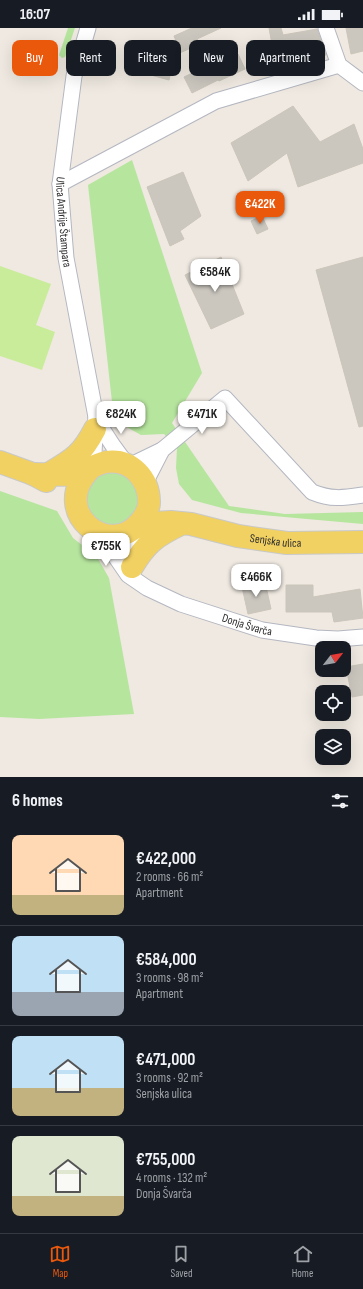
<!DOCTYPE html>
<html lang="en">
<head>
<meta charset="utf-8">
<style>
  :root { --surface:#171b24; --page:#20242c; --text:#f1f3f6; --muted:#9ea1a6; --line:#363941; --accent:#ea580c }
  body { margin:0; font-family:"Sofia Sans Condensed",sans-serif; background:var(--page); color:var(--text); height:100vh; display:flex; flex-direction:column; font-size:15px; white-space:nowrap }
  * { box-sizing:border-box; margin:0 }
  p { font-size:13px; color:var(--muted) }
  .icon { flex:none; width:22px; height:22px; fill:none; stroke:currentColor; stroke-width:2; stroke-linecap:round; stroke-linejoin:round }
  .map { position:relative; height:749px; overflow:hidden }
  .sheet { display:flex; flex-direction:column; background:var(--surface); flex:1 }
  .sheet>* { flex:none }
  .banner { position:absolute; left:12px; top:12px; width:339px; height:36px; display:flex; gap:8px }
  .needle { width:26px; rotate:59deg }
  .tools { position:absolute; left:315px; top:613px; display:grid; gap:8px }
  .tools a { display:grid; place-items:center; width:36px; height:36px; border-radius:8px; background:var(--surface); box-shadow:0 4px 16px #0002; font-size:20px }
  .price { position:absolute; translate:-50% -34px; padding:0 9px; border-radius:8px; background:#fff; color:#222; font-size:13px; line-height:26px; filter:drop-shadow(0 1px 2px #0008) }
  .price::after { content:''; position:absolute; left:50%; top:24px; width:12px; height:9px; margin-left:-6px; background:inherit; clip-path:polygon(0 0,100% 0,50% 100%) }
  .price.current { background:var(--accent); color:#fff }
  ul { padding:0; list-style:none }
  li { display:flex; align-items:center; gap:12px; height:100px; padding:0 12px }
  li+li { border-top:1px solid var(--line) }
  li span { display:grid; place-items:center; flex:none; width:112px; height:80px; border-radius:8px; color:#555 }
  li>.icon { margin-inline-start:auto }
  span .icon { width:48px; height:48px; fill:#fffc; stroke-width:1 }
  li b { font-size:17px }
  h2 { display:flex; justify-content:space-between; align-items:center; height:48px; padding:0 12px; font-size:17px }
  .chip { padding:0 14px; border-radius:8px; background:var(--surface); box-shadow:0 4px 16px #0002; font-size:14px; line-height:36px }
  .chip.current { background:var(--accent); color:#fff }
  .status { display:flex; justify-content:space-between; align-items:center; height:28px; padding:0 20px; background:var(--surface); direction:ltr }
  .status svg { height:11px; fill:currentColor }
  .dock { display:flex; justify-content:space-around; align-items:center; height:56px; border-top:1px solid var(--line); background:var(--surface); font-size:11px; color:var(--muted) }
  .dock a { display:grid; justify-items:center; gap:2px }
  .dock .current { color:var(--accent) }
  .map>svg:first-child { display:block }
  .green { fill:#b6e59e }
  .pitch { fill:#c9ec9a }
  .building { fill:#cbc7bf; stroke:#cbc5ba }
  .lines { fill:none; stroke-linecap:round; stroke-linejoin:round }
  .minor-casing { stroke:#b4b7c1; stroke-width:17 }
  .primary-casing { stroke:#c9c9c9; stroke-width:24 }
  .minor { stroke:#fff; stroke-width:15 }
  .primary { stroke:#f2d163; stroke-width:22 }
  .labels { text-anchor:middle; stroke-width:4; stroke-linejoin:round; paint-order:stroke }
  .street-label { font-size:12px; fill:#2e2e2e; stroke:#fff }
</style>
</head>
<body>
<div class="status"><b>16:07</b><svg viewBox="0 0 49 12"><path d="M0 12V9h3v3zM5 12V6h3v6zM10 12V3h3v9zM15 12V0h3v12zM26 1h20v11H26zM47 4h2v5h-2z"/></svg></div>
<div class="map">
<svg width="363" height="749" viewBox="0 0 363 749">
  <rect width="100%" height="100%" fill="#efe9e1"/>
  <g class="green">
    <polygon points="68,0 75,0 65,29 62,30 59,27"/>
    <polygon points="132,132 202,345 172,395 229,478 285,486 363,484 363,496 241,485 192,472 179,456 176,440 177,420 164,406 141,407 123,397 112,374 88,157"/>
    <polygon points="121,443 140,462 139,481 126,495 108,499 91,489 85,463 88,455 102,444"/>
    <polygon points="0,463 57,483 73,510 97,529 109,550 134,686 39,691 0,689"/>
  </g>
  <polygon class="pitch" points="0,238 51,256 36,297 55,304 42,342 0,328"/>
  <g class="building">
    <polygon points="192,0 221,0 197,11 200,16 175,27 169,52 129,41 135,18 155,23 176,13 174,8"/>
    <polygon points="269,0 281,0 283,7 317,1 326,27 301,32 300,29 275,33"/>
    <polygon points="346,0 363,0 363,23 351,26"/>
    <polygon points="238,26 245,41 219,53 218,52 192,65 184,49 205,39 206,41"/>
    <polygon points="293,78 320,114 354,96 363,121 363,135 298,159 287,125 248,153 231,115"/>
    <polygon points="183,144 201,188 180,203 184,211 170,218 147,159"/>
    <polygon points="262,188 268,201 257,206 251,193"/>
    <polygon points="221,229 244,286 211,301 185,247"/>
    <polygon points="363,229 363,398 359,399 316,242"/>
    <polygon points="265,554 271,581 248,586 242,559"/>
    <polygon points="286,557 313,557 313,569 360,561 363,590 334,594 332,584 286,584"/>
    <polygon points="363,636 363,667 352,669 346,639"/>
  </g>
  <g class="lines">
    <defs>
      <g id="minor">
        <path id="s1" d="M88 0 74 48 60 156 66 230 96 389 94 425 89 442"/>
        <polyline points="326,0 339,37 363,55"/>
        <polyline points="60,156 216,73 339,37"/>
        <path d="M96 390C106 408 115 423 129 438L162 422 225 370 312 464C332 472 343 470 363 467"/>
        <polyline points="145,455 162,422"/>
        <path id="s2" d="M94 504 106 515 128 547 147 560 181 576 262 602 316 610 338 611 363 609"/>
        <path d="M134 542C127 525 130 514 137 499"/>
      </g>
      <g id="primary">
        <polyline points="0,434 33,446 46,453"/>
        <path d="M50 445C74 431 82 426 95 401"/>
        <path d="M33 446C47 446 61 448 75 446 86 444 95 436 106 434 131 430 149 451 149 474 149 481 145 488 141 493 110 533 49 484 89 442"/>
        <path id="s3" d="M137 499 154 495 171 494 191 496 238 508 287 515 363 514"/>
        <path d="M132 539C146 515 156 508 181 496"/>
      </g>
    </defs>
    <use href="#minor" class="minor-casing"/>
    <use href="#primary" class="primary-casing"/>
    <use href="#minor" class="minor"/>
    <use href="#primary" class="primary"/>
  </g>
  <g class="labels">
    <g class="street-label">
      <text dy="4" stroke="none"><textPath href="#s1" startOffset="197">Ulica Andrije Štampara</textPath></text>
      <text dy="4" stroke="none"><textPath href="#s3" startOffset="141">Senjska ulica</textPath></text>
      <text dy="4" stroke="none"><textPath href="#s2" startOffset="185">Donja Švarča</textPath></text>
    </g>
  </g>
</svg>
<div class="tools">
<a><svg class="needle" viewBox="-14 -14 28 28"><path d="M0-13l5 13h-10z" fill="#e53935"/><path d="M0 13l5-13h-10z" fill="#9ea1a6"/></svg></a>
<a><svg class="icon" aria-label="locate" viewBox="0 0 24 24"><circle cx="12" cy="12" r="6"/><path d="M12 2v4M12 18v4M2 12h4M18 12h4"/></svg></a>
<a><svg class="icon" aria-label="layers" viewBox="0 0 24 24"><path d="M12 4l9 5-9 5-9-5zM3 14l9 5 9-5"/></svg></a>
</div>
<b class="price current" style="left:260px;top:197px">€422K</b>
<b class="price" style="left:215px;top:265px">€584K</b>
<b class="price" style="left:121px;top:407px">€824K</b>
<b class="price" style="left:202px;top:407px">€471K</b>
<b class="price" style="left:106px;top:539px">€755K</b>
<b class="price" style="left:256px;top:570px">€466K</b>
<div class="banner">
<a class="chip current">Buy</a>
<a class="chip">Rent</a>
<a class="chip">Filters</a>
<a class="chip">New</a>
<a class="chip">Apartment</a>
</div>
</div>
<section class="sheet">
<h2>6 homes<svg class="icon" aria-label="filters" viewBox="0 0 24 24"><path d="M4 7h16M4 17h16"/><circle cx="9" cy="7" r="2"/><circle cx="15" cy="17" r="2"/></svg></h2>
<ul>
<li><span style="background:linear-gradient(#ffd9b3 75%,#c2b280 0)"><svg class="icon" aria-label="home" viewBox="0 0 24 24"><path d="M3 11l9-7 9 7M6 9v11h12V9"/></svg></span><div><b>€422,000</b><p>2 rooms · 66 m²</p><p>Apartment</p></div></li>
<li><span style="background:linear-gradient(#bfe0f5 70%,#9aa5b1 0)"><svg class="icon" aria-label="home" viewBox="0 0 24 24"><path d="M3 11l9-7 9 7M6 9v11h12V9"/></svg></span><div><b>€584,000</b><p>3 rooms · 98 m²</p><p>Apartment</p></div></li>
<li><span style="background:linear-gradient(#bfe0f5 65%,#c2b280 0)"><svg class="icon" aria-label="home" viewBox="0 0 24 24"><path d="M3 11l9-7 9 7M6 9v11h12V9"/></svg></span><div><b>€471,000</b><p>3 rooms · 92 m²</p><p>Senjska ulica</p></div></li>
<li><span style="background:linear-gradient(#dfe7d0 75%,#c2b280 0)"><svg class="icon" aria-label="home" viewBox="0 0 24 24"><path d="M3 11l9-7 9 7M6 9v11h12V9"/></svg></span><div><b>€755,000</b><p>4 rooms · 132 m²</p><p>Donja Švarča</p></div></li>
</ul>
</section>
<nav class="dock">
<a class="current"><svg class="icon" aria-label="map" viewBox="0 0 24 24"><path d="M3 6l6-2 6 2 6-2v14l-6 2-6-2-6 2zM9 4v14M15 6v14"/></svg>Map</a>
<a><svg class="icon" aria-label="saved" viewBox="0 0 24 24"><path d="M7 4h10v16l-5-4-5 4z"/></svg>Saved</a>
<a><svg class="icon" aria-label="home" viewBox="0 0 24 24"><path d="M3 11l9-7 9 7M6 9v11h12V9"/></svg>Home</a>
</nav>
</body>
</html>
